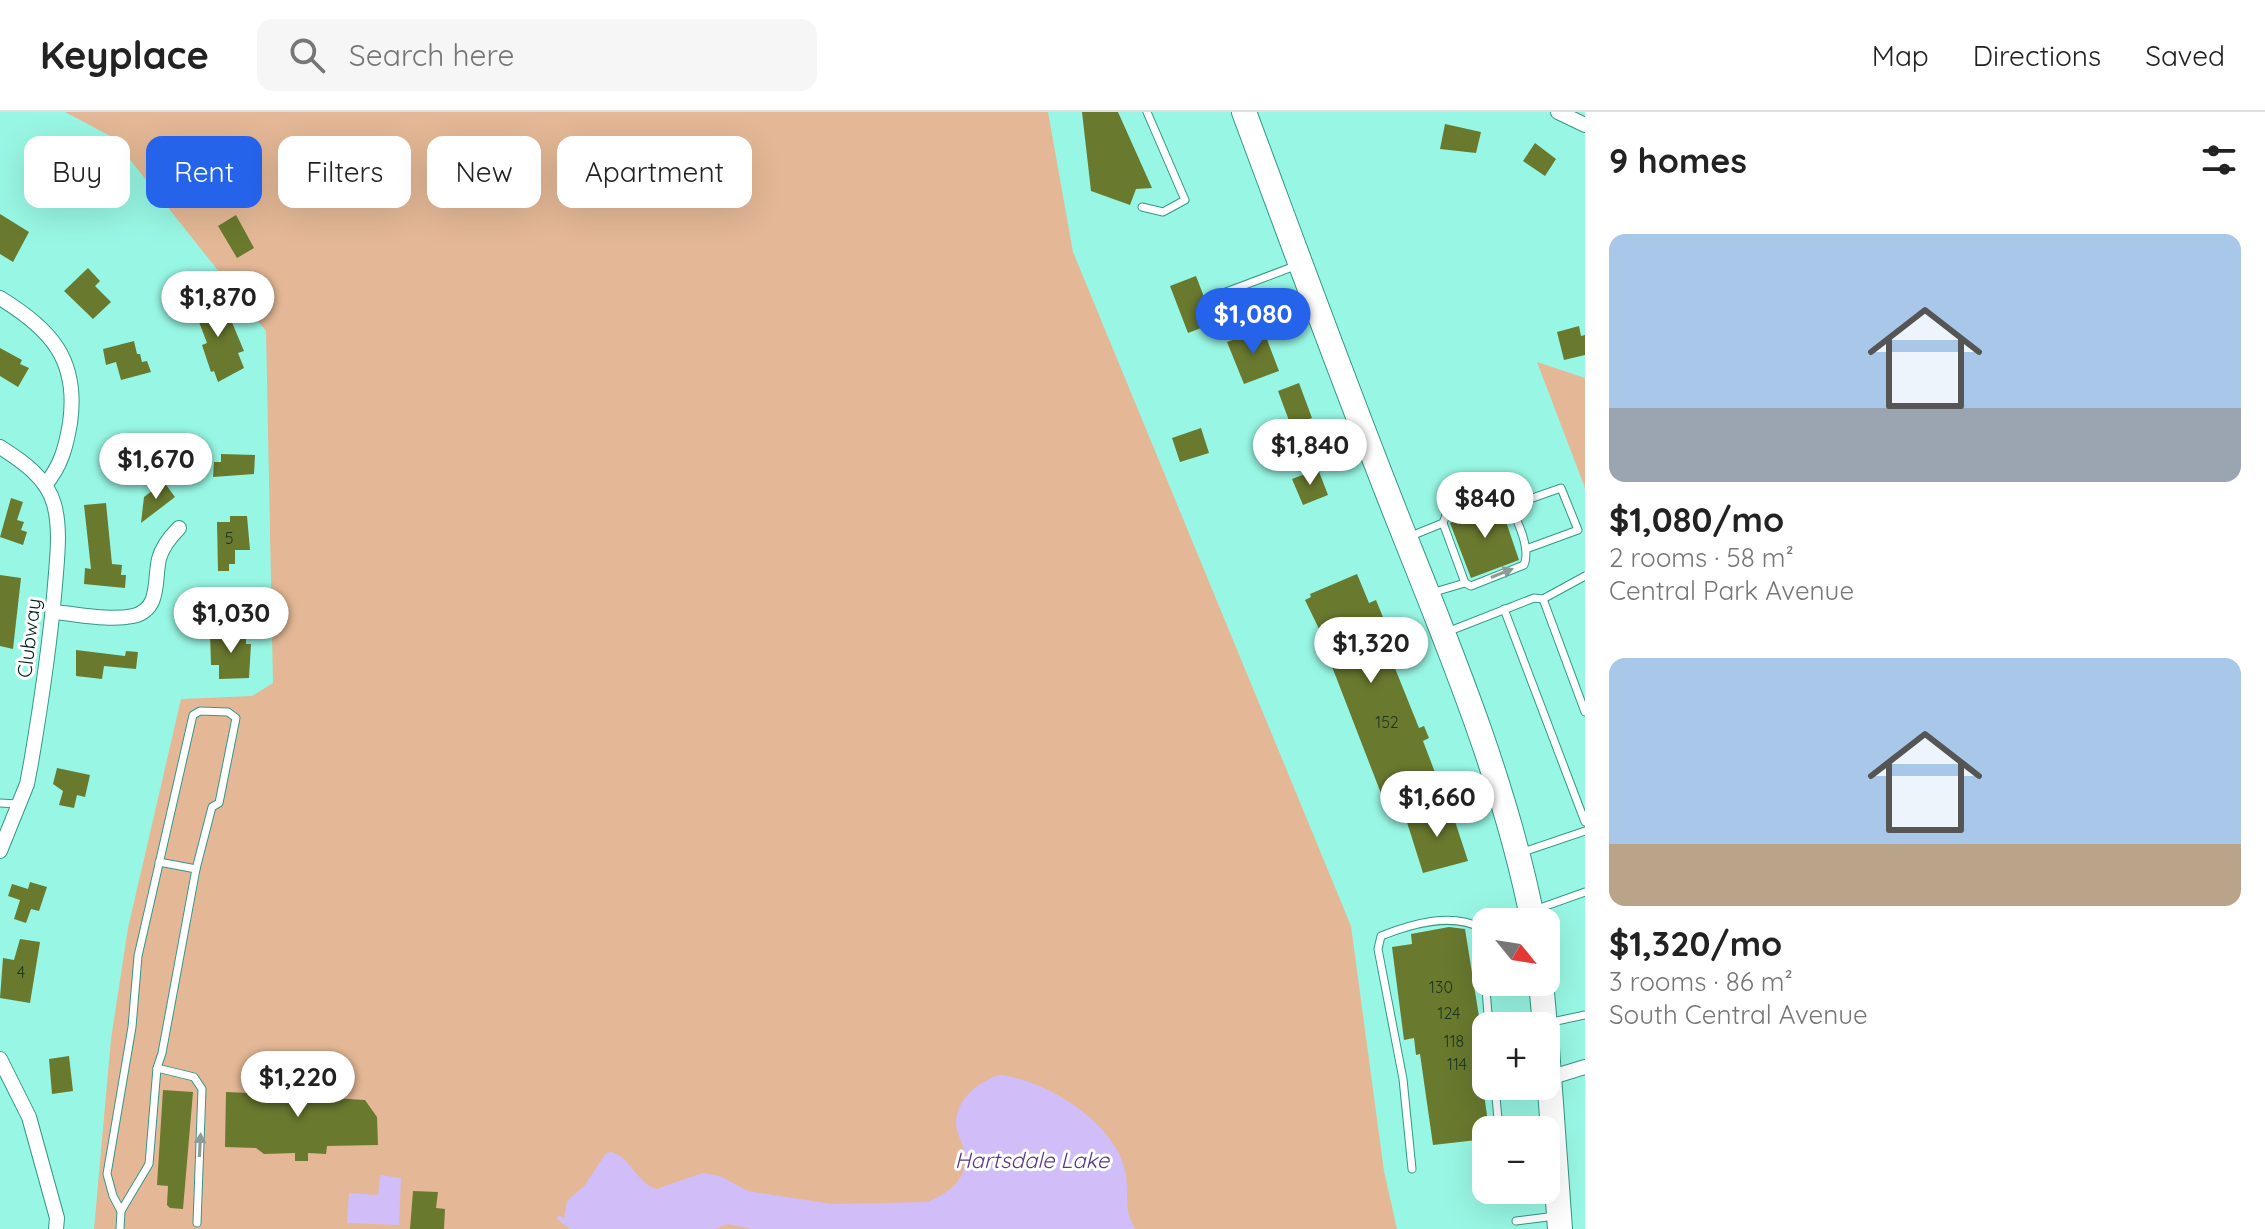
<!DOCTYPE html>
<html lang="en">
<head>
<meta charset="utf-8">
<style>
  :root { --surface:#fff; --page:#f6f6f6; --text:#222; --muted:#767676; --line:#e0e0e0; --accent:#2563eb }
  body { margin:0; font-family:Quicksand,sans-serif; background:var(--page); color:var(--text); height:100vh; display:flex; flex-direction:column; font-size:30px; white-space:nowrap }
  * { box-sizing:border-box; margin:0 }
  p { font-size:26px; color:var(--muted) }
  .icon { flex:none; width:44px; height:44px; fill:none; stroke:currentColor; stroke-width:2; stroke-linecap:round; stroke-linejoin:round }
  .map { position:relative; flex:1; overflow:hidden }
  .details { display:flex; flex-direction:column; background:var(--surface); width:680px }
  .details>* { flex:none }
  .hud { position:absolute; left:24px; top:24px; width:760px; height:72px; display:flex; gap:16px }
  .needle { width:52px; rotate:120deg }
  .buttons { position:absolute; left:1472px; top:796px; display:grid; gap:16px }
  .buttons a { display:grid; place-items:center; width:88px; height:88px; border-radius:16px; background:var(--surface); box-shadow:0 8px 32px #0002; font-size:40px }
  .price { position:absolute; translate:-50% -68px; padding:0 18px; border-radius:28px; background:#fff; color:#222; font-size:26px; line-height:52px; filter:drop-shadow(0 2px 4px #0008) }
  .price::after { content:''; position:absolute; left:50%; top:48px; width:24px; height:18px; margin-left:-12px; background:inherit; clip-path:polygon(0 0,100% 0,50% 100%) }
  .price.selected { background:var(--accent); color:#fff }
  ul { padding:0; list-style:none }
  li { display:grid; align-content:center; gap:16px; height:424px; padding:0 24px }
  li span { display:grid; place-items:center; height:248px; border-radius:16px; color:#555 }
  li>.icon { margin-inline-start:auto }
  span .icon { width:144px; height:144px; fill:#fffc; stroke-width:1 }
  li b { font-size:34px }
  h2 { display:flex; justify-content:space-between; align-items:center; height:96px; padding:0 24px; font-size:34px }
  .tag { padding:0 28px; border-radius:16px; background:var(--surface); box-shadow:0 8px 32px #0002; font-size:28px; line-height:72px }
  .tag.selected { background:var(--accent); color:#fff }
  header { display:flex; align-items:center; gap:48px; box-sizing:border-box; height:112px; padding:0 40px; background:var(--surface); border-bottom:2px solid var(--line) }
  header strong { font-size:38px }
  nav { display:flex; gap:44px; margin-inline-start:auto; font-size:28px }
  .search { width:560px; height:72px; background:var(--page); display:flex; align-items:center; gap:20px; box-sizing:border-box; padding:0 28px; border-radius:16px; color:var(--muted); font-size:30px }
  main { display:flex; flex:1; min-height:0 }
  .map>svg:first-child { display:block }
  .green { fill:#e4b896 }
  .water { fill:#d1bdf7 }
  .building { fill:#69792e }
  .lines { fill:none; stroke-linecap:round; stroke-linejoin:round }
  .lane-casing { stroke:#349787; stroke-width:9 }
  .street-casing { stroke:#349787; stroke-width:16 }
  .primary-casing { stroke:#349787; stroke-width:26 }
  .lane { stroke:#fff; stroke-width:7 }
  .street { stroke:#fff; stroke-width:14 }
  .primary { stroke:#fff; stroke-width:24 }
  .oneway { fill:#8d9a98 }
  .labels { text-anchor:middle; stroke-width:6; stroke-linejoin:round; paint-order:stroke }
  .number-label { font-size:16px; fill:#1b3620 }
  .street-label { font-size:20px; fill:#011f1b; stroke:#fff }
  .water-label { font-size:22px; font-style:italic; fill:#5a3789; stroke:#fff }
</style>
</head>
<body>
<header>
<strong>Keyplace</strong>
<div class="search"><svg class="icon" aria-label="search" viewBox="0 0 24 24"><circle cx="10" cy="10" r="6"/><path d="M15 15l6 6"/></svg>Search here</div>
<nav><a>Map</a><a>Directions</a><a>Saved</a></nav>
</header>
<main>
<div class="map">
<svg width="1585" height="1117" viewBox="0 0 1585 1117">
  <rect width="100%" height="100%" fill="#98f7e4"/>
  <g class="green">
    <polygon points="65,0 1048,0 1073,140 1351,814 1384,1059 1397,1117 94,1117 111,927 128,816 181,587 252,584 273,571 266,219 112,25"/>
    <polygon points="1537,250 1585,266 1585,376"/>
  </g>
  <g class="water">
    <path d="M999 963C1046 967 1119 1013 1126 1063 1129 1086 1123 1095 1135 1117H753L727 1112 715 1117H570L557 1107 558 1103 564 1106 567 1089 585 1073 606 1041 612 1040C632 1047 635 1069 656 1077L703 1061 720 1064 748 1079 832 1092 926 1090C947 1083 969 1067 965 1041 963 1031 956 1021 956 1011 957 986 978 970 999 963Z"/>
    <polygon points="380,1063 401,1066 399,1113 347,1111 349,1081 378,1083"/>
  </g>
  <g class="building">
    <polygon points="1082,0 1118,0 1152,76 1136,77 1130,93 1091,79"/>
    <polygon points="1445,12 1481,20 1476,41 1440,37"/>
    <polygon points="1535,31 1556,47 1545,64 1523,49"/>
    <polygon points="0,102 29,120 13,150 0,142"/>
    <polygon points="236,103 254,136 237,146 218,114"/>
    <polygon points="88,156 100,169 95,174 111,190 93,207 64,179"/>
    <polygon points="1196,164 1214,211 1188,221 1170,174"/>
    <polygon points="196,182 222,203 228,201 244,239 238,241 244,256 218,270 214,259 211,260 202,233 207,231 199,210 184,197"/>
    <polygon points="1579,214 1581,224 1585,223 1585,243 1564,248 1557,220"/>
    <polygon points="1263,217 1279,259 1244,272 1227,230"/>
    <polygon points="134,229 137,242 140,242 142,250 147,249 151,260 121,268 116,250 106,253 103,237"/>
    <polygon points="0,236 22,248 20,252 29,256 18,275 0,264"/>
    <polygon points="1299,271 1312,306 1291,314 1278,279"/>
    <polygon points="1201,316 1209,341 1180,350 1172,326"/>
    <polygon points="221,342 255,343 254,362 213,365 214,350 221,350"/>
    <polygon points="1318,357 1328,383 1303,393 1292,367"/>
    <polygon points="164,370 175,385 141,411 144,385"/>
    <polygon points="11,386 23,390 17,408 24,410 21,418 27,420 23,433 0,425"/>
    <polygon points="1499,389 1519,448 1471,466 1450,411"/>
    <polygon points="106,391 112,452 122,453 121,463 126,463 125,476 84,472 85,456 91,457 84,393"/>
    <polygon points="230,404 247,404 250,438 235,438 235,452 229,452 229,459 218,459 217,410 230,410"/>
    <polygon points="1357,462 1369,491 1376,488 1383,505 1376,509 1419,616 1424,614 1429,626 1423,629 1436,663 1382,684 1331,552 1335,550 1305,488 1311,485 1310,482"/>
    <polygon points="0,463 21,466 13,537 0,534"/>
    <polygon points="246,520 246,532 251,532 249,566 219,567 219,553 211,553 210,521"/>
    <polygon points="76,538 125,544 126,539 138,540 136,557 104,554 102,567 76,564"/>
    <polygon points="57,656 90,663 85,685 77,683 74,696 59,693 63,679 53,672"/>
    <polygon points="1449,691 1468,749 1423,761 1406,707"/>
    <polygon points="30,770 47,775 39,799 31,797 26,811 14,807 20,788 8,784 12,772 28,777"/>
    <polygon points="1449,815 1465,817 1481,917 1482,938 1478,938 1489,1018 1486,1018 1486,1027 1433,1033 1420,942 1416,943 1414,926 1404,928 1392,835 1412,832 1411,822"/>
    <polygon points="20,827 40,830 30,891 0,886 3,846 14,848"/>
    <polygon points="69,944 73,979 52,982 49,947"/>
    <polygon points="301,959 319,962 329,969 333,975 332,986 365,988 377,1005 378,1033 327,1034 326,1042 308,1041 308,1049 295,1049 295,1041 264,1042 256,1036 225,1035 226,980 276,982 276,971 281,966"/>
    <polygon points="163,978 193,980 183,1097 170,1096 167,1093 168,1074 157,1073"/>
    <polygon points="413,1079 438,1080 436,1096 445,1097 444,1117 410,1117"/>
  </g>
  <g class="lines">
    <defs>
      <g id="lane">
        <polyline points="1142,95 1163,100 1185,88 1147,0"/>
        <polyline points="1210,186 1295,154"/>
        <polyline points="1510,394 1561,376 1578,418 1526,437"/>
        <polyline points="1443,411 1465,471"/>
        <path d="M1411 424 1443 411 1446 403 1498 382 1506 385C1514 402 1532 435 1524 453L1471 474 1465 471 1431 481"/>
        <polyline points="1543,487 1585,464"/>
        <polyline points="1504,497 1585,710"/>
        <polyline points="1447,520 1534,486 1543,487 1585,600"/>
        <polygon points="200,599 228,600 236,606 219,691 212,695 196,757 162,941 157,956 149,1052 121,1099 113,1084 107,1062 132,915 138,844 193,603"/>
        <polyline points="0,691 18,692"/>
        <polyline points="1523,740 1585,719"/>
        <polyline points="159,750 196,757"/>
        <polyline points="1501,810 1585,780"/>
        <polyline points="1486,815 1481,816 1489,914"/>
        <polyline points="1547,911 1585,903"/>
        <polyline points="157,956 194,965 202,977 197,1111"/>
        <polyline points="1495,974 1499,1018"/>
        <path d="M1412 1057 1403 967 1378 837 1381 824C1411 812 1451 800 1481 816"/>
        <polyline points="1516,1109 1556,1104"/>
        <polyline points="120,1117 121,1099"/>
      </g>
      <g id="street">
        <polyline points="1558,0 1585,13"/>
        <path d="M0 186C51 217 79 248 70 311 66 335 61 354 45 373"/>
        <path d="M0 335C22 349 47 366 54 392 61 417 57 447 55 473 50 532 41 592 31 651L27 672 0 739"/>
        <path d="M53 500C78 502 109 509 133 504 161 498 154 468 159 447 162 435 170 425 179 416"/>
        <polyline points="0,947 29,1005 57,1106 56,1117"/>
        <polyline points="1549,966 1585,955"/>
      </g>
      <g id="primary">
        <path d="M1244 0C1297 142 1349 285 1405 425 1455 550 1507 677 1533 810"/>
        <polyline points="1541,870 1545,914"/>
        <polyline points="1546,922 1560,1117"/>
      </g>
    </defs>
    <use href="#lane" class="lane-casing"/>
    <use href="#street" class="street-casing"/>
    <use href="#primary" class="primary-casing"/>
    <use href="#lane" class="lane"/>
    <use href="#street" class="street"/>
    <use href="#primary" class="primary"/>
  </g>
  <defs><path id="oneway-solid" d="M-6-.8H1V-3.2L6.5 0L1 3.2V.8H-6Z" transform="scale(2)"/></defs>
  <g class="oneway">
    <use href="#oneway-solid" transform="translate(1502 461) rotate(-22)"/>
    <use href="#oneway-solid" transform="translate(200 1033) rotate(-87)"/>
  </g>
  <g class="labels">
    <g class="number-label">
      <text x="229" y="432">5</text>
      <text x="1387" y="616">152</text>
      <text x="21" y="866">4</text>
      <text x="1441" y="881">130</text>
      <text x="1449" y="907">124</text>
      <text x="1454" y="935">118</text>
      <text x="1457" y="958">114</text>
    </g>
    <g class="street-label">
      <text transform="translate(29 526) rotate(-83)" y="7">Clubway</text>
    </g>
    <g class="water-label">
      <text x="1032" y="1056">Hartsdale Lake</text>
    </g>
  </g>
</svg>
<div class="buttons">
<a><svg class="needle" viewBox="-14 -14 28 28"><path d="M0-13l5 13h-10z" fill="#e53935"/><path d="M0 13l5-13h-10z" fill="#767676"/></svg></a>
<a>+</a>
<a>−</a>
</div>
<b class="price" style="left:218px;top:227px">$1,870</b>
<b class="price selected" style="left:1253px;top:244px">$1,080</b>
<b class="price" style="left:1310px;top:375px">$1,840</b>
<b class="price" style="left:156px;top:389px">$1,670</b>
<b class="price" style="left:1485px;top:428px">$840</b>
<b class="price" style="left:231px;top:543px">$1,030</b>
<b class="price" style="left:1371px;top:573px">$1,320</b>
<b class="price" style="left:1437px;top:727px">$1,660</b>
<b class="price" style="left:298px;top:1007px">$1,220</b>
<div class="hud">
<a class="tag">Buy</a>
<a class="tag selected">Rent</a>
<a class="tag">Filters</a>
<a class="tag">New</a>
<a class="tag">Apartment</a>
</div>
</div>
<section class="details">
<h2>9 homes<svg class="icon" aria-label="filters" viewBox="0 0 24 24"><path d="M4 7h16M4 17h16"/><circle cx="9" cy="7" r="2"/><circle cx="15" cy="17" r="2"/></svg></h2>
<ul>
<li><span style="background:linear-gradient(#a9c7e8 70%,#9aa5b1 0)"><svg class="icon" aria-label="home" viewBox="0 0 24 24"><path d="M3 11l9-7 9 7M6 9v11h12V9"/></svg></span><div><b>$1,080/mo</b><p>2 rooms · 58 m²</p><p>Central Park Avenue</p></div></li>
<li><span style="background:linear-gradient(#a9c7e8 75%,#b9a48a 0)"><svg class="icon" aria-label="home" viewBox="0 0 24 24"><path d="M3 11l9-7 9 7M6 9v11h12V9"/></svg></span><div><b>$1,320/mo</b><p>3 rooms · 86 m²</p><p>South Central Avenue</p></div></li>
</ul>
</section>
</main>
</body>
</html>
